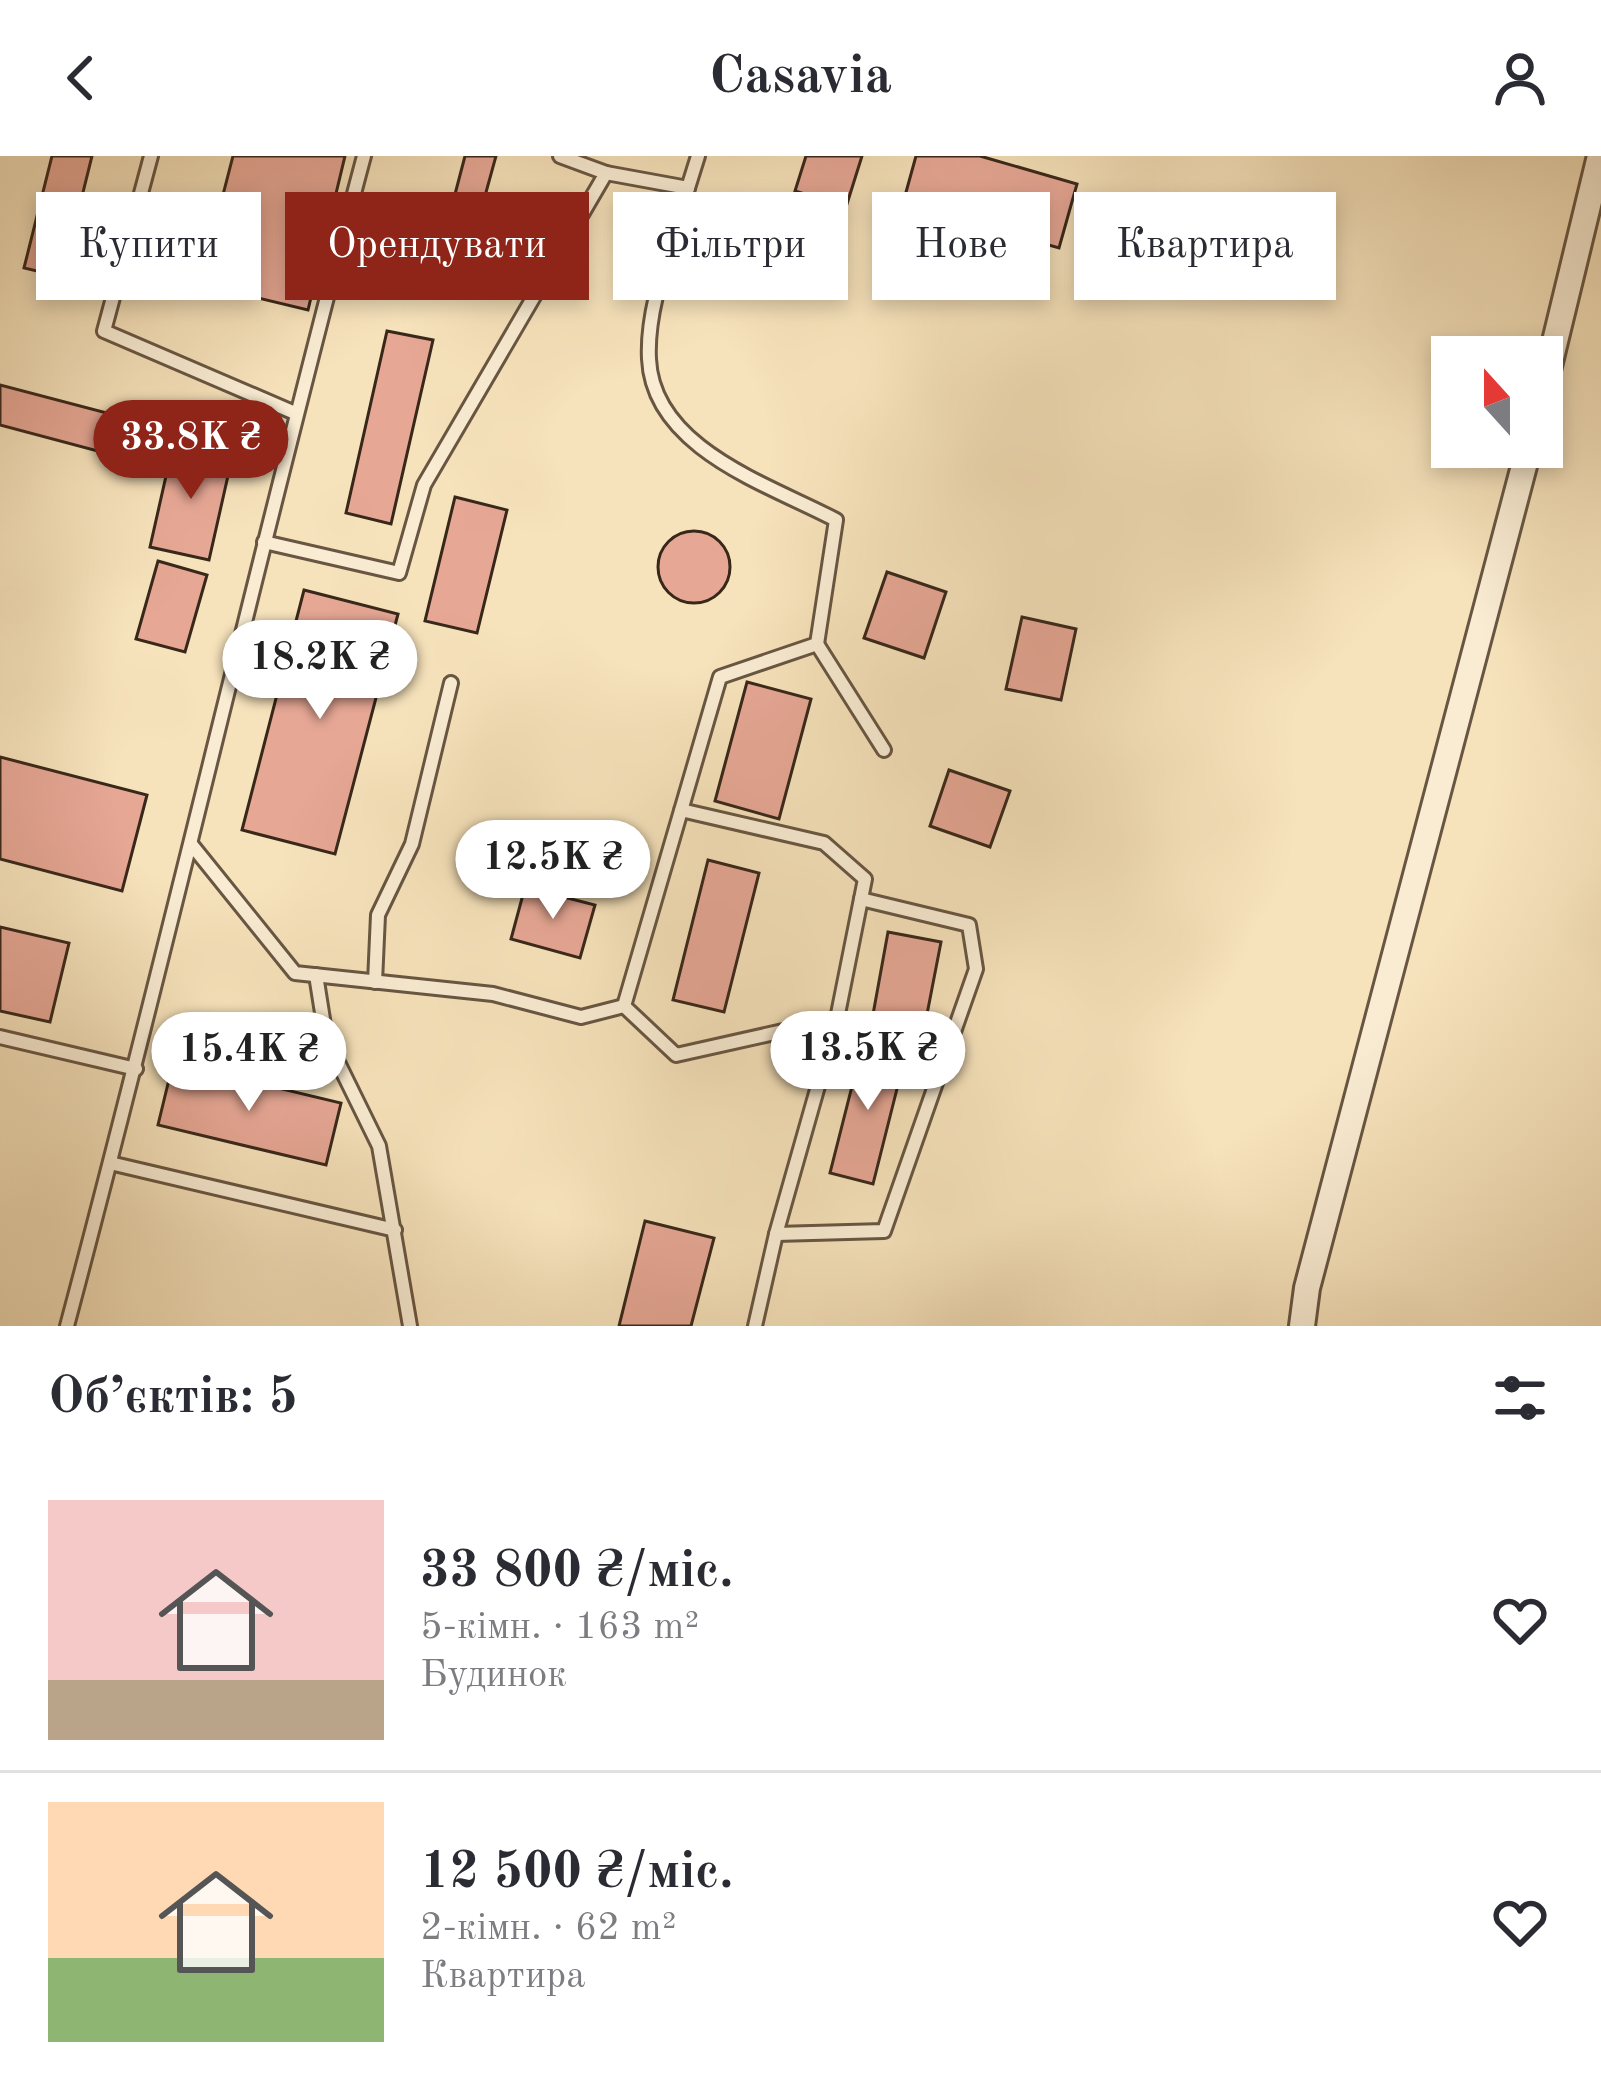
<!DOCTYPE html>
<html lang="uk">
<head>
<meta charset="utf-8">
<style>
  :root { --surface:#fff; --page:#f2f2f3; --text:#2b2b33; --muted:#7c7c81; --line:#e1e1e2; --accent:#8f2418 }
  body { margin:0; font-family:"Old Standard TT",serif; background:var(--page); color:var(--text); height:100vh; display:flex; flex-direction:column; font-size:45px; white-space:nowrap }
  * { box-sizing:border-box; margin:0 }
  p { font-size:39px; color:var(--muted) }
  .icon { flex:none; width:66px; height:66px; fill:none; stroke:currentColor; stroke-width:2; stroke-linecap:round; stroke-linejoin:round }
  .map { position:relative; height:1170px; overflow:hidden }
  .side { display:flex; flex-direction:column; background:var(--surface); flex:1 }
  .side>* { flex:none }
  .banner { position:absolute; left:36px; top:36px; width:1530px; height:108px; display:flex; gap:24px }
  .needle { width:78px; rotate:339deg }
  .controls { position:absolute; left:1431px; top:180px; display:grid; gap:24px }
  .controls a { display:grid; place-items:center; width:132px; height:132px; border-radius:0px; background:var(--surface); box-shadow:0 6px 18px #0003; font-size:60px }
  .price { position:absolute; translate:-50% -102px; padding:0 27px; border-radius:42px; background:#fff; color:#222; font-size:39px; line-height:78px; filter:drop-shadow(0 3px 6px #0008) }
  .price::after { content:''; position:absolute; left:50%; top:72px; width:36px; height:27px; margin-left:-18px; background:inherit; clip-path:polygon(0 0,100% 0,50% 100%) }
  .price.current { background:var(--accent); color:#fff }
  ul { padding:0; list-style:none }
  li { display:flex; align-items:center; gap:36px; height:300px; padding:0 48px }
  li+li { border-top:3px solid var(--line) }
  li span { display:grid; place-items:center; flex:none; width:336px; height:240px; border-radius:0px; color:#555 }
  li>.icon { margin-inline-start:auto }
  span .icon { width:144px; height:144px; fill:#fffc; stroke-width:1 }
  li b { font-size:51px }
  h2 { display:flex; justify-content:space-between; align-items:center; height:144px; padding:0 48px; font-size:51px }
  .pill { padding:0 42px; border-radius:0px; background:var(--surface); box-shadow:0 6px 18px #0003; font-size:42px; line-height:108px }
  .pill.current { background:var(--accent); color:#fff }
  header { display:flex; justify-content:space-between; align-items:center; height:156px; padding:0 48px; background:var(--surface); font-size:54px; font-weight:700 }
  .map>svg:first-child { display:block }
  .building { fill:#e6a795; stroke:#38281a; stroke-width:3 }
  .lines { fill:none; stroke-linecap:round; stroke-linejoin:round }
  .lane-casing { stroke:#685642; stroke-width:18 }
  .street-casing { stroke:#685642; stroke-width:30 }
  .lane { stroke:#f9ecd3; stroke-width:12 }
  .street { stroke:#f9ecd3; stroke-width:24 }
</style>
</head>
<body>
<header><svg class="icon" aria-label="back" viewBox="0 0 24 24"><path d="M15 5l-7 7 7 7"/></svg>Casavia<svg class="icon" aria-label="person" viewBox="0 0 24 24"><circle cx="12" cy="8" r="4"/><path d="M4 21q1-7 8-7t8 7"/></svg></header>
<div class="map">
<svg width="1601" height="1170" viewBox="0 0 1601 1170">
  <rect width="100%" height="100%" fill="#f6e2bb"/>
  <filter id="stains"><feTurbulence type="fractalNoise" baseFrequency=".00167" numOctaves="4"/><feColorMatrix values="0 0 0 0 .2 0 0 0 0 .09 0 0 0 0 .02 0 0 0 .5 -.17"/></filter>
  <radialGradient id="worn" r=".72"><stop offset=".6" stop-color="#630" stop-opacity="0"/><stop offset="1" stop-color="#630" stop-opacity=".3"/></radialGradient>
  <g class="building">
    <polygon points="52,0 92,0 62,121 24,112"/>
    <polygon points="233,0 345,0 308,154 200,128"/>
    <polygon points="465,0 496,0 477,69 449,61"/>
    <polygon points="806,0 862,0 846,51 795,35"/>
    <polygon points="916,0 980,0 1077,28 1059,92 903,47"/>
    <polygon points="387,175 433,184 391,368 346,357"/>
    <polygon points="0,229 145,267 135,305 0,269"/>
    <polygon points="173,289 232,302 209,404 150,391"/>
    <polygon points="455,341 507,354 477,477 425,465"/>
    <circle cx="694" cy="411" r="36"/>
    <polygon points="158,405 207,419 185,496 136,483"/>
    <polygon points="887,416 946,436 924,502 864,482"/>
    <polygon points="304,434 398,458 335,698 242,674"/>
    <polygon points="1022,461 1076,473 1061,544 1006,533"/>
    <polygon points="747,526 811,543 779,663 715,645"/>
    <polygon points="0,601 147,639 122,735 0,703"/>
    <polygon points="949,614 1010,635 990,691 930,670"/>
    <polygon points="708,704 759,717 724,856 673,844"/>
    <polygon points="525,731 595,749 580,802 511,783"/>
    <polygon points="0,771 69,787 50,866 0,855"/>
    <polygon points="888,776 941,786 922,884 870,875"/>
    <polygon points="863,887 906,897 873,1028 830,1017"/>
    <polygon points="173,907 341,947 326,1009 158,969"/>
    <polygon points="645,1065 714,1082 691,1170 619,1170"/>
  </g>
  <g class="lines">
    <defs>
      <g id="lane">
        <polyline points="151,0 104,175 295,257"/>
        <path d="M606 17 688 32C674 85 646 148 649 203 653 293 770 329 836 364L817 488 720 521 624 850 676 899 837 863 865 723 824 687 681 654"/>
        <polyline points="688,32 698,0"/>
        <polyline points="264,386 399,417 424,329 606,17 560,0"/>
        <polyline points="817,488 884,594"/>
        <polyline points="191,688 295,817 493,838 581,861 624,850"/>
        <polyline points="316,819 326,882 379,990 410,1170"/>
        <polyline points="375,826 378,759 412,688 451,527"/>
        <polyline points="837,863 776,1078 884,1075 976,813 969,769 861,743"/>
        <polyline points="0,881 136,913"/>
        <polyline points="110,1007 395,1074"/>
        <path d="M67 1170C171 781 260 389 364 0"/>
        <polyline points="755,1170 776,1078"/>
      </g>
      <g id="street">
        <polyline points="1542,239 1600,0"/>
        <polyline points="1302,1170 1307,1132 1529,291"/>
      </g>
    </defs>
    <use href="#lane" class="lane-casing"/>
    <use href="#street" class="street-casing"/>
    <use href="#lane" class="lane"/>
    <use href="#street" class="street"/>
  </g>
  <rect width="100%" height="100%" filter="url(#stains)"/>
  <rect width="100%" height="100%" fill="url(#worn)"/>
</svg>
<div class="controls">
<a><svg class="needle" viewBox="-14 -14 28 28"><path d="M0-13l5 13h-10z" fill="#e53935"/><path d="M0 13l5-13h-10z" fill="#7c7c81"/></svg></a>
</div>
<b class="price current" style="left:191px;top:346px">33.8K ₴</b>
<b class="price" style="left:320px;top:566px">18.2K ₴</b>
<b class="price" style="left:553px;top:766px">12.5K ₴</b>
<b class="price" style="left:868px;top:957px">13.5K ₴</b>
<b class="price" style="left:249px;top:958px">15.4K ₴</b>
<div class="banner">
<a class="pill">Купити</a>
<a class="pill current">Орендувати</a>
<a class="pill">Фільтри</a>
<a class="pill">Нове</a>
<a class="pill">Квартира</a>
</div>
</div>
<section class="side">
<h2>Об’єктів: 5<svg class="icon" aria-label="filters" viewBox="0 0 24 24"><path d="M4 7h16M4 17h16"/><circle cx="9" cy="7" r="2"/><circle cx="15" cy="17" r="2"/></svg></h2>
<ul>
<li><span style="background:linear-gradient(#f6c9c9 75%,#b9a48a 0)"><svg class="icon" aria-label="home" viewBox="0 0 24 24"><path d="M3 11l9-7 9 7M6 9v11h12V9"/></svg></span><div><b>33 800 ₴/міс.</b><p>5-кімн. · 163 m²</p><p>Будинок</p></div><svg class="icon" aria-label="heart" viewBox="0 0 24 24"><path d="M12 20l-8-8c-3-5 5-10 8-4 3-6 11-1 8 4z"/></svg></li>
<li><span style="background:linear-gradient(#ffd9b3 65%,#8fb573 0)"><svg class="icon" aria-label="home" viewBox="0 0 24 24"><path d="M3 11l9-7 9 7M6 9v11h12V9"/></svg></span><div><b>12 500 ₴/міс.</b><p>2-кімн. · 62 m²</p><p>Квартира</p></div><svg class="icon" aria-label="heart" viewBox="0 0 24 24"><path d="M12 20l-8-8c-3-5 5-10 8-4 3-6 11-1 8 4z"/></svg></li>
</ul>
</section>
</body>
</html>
